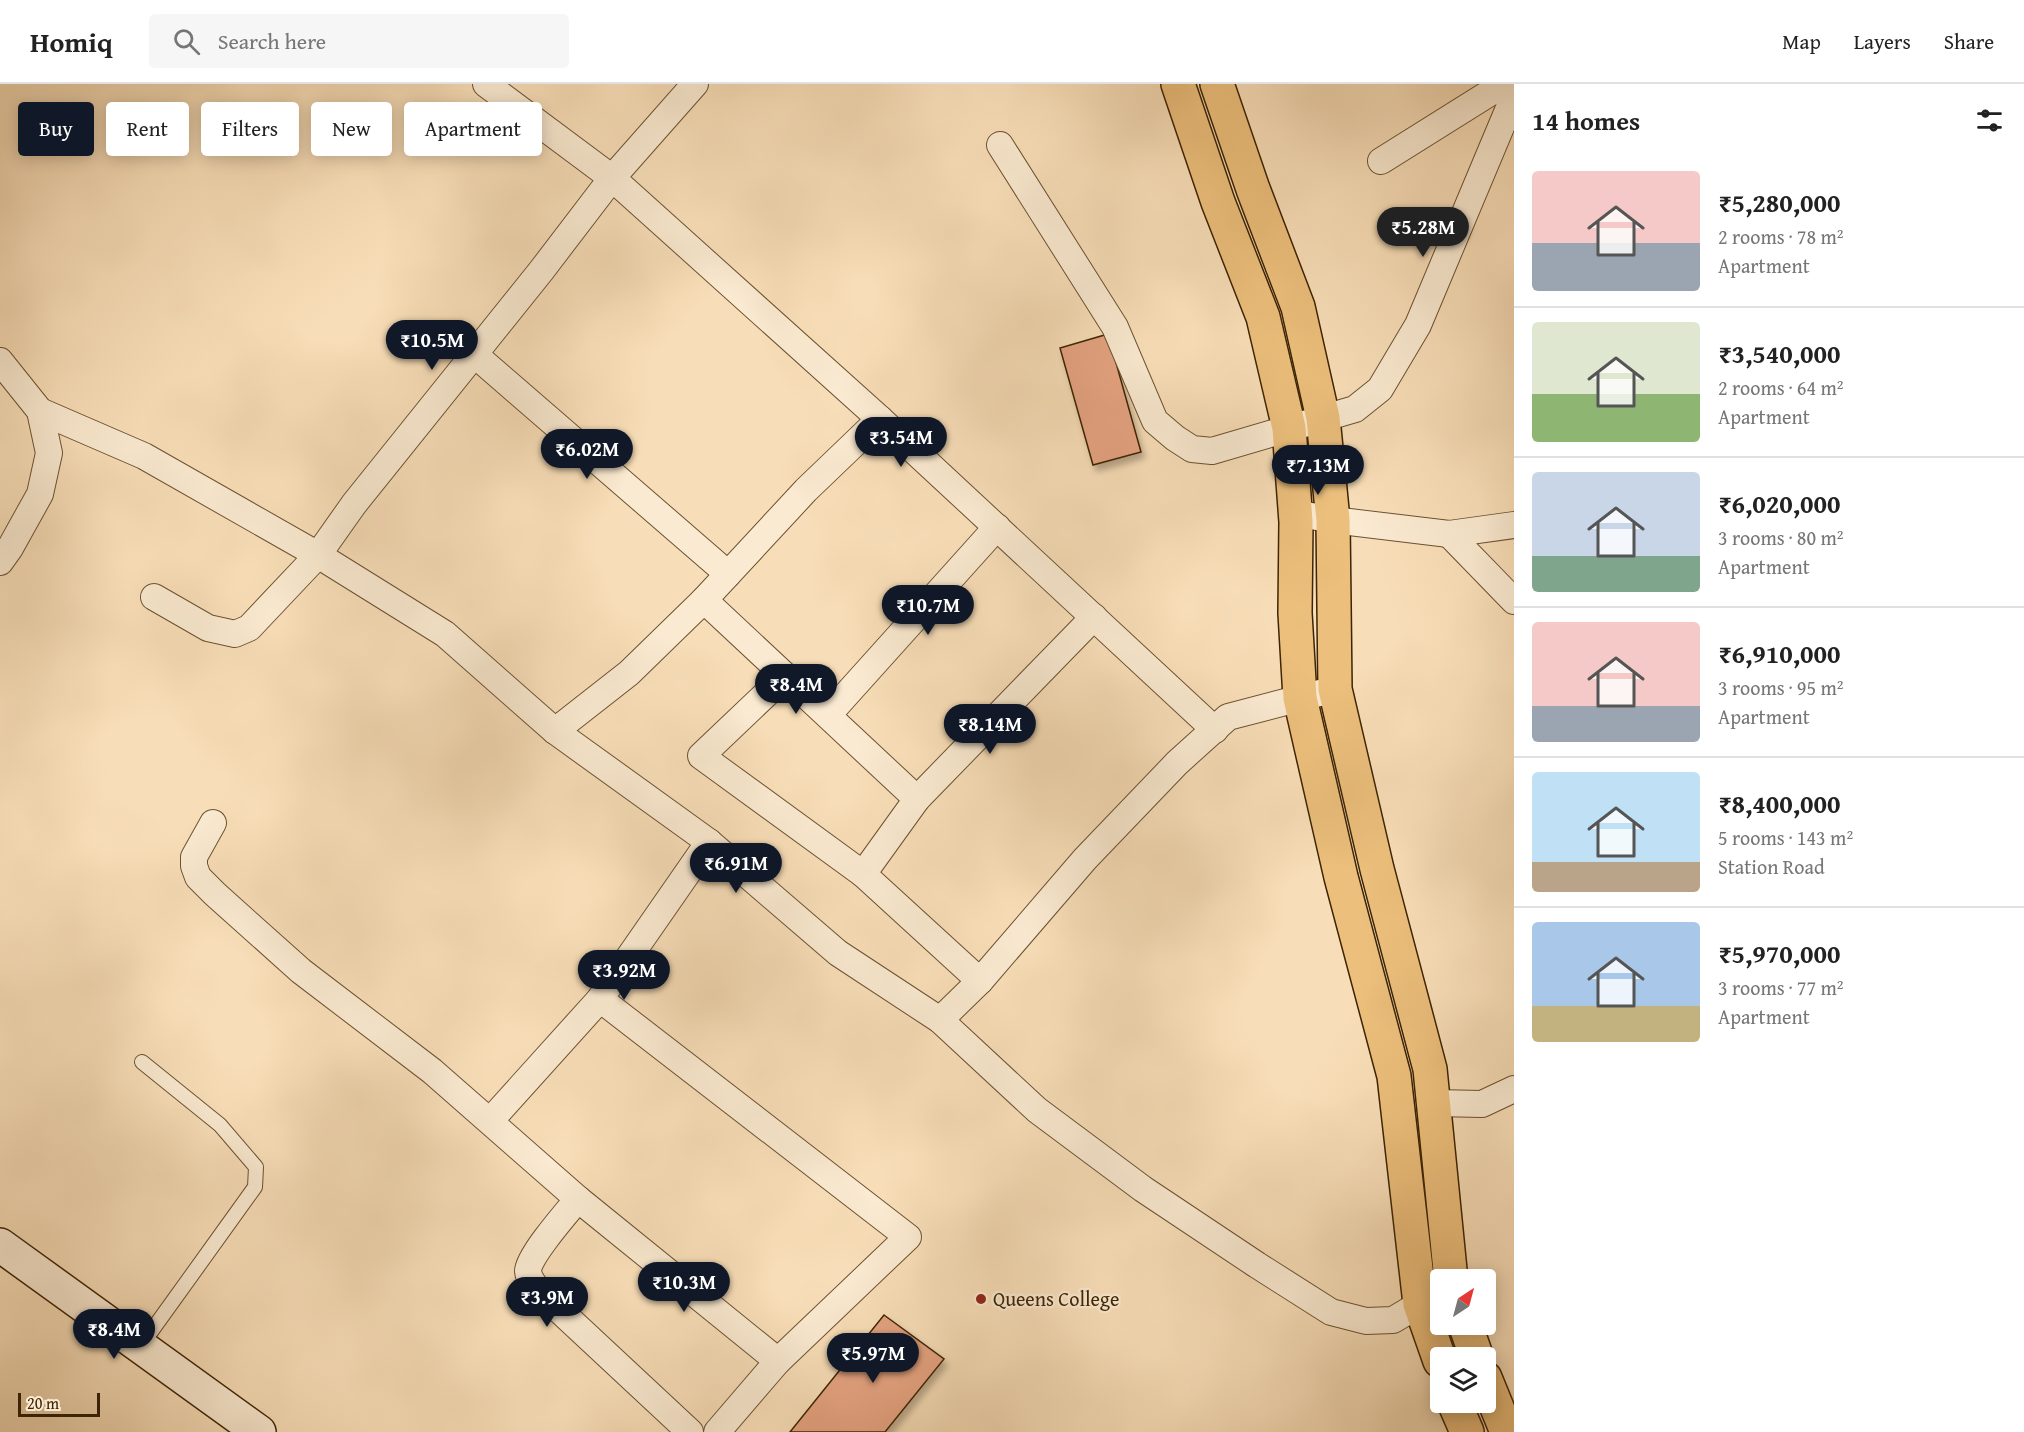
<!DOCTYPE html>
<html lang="en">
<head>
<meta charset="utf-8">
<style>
  :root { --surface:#fff; --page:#f6f6f6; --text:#222; --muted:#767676; --line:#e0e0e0; --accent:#111827 }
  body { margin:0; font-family:"Gentium Book Plus",serif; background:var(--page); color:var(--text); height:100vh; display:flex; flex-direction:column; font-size:22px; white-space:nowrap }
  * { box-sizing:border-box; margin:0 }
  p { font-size:20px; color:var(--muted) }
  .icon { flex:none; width:33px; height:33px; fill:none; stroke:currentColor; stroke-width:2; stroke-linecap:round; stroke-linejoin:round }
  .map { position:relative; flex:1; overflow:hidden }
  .side { display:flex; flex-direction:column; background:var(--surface); width:510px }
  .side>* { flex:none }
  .banner { position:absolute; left:18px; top:18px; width:570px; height:54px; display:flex; gap:12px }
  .needle { width:39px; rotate:36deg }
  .tools { position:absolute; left:1430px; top:1185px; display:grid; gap:12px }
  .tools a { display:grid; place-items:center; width:66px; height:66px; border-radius:6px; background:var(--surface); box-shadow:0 3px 15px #0003; font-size:30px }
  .scale { position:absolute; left:18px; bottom:15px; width:82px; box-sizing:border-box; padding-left:6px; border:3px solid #3d2404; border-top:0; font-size:16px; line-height:21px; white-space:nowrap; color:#3d2404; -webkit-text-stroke:4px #faead1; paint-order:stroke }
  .price { position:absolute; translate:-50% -51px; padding:0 14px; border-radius:21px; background:var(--accent); color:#fff; font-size:20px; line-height:39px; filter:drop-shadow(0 2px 3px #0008) }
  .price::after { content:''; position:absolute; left:50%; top:36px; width:18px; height:14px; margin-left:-9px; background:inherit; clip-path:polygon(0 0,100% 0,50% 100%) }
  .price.selected { background:#222; color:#fff }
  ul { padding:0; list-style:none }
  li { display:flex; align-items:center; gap:18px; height:150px; padding:0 18px }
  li+li { border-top:2px solid var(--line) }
  li span { display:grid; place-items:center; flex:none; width:168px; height:120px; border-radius:6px; color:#555 }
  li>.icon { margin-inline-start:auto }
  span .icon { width:72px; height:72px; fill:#fffc; stroke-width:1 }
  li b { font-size:26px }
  h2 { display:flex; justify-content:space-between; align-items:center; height:72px; padding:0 18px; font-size:26px }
  .pill { padding:0 21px; border-radius:6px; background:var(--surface); box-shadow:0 3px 15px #0003; font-size:21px; line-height:54px }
  .pill.selected { background:var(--accent); color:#fff }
  header { display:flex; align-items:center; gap:36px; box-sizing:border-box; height:84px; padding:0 30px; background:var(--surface); border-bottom:2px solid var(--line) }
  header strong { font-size:28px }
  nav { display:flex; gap:33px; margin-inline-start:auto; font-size:21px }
  .search { width:420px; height:54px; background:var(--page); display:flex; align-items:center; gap:15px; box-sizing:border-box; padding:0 21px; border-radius:6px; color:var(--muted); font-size:22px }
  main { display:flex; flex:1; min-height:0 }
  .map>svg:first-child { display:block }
  .building { fill:#e5a381; stroke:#3d2404; stroke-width:1.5; filter:url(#shadow) }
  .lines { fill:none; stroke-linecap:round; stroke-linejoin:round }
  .lane-casing { stroke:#6c5231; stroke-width:16 }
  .street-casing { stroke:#6c5231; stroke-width:28 }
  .secondary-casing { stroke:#3d2404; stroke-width:36 }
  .primary-casing { stroke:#3d2404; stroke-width:36 }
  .lane { stroke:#faead1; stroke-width:14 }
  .street { stroke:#faead1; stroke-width:26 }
  .secondary { stroke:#faead1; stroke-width:33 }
  .primary { stroke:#ecbf7c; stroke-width:33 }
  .poi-dot { fill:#8f2418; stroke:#faead1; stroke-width:2 }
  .labels { text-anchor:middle; stroke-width:4.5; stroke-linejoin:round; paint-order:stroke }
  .poi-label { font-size:20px; fill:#3d2404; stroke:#faead1; text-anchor:start }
</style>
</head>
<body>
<header>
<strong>Homiq</strong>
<div class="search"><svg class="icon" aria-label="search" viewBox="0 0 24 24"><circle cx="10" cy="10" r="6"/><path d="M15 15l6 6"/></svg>Search here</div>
<nav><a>Map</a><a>Layers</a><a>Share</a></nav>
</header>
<main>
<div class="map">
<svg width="1514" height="1348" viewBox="0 0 1514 1348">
  <defs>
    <filter id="shadow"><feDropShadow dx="3.5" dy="6" stdDeviation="3" flood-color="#0004"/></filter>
  </defs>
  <rect width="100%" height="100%" fill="#f8deb8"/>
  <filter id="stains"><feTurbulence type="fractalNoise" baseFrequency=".00333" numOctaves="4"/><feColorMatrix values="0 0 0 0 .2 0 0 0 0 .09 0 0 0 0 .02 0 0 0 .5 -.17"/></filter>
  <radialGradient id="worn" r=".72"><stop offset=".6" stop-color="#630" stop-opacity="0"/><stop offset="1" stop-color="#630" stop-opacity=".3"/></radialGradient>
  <g class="building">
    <polygon points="1108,250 1141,368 1093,381 1060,264"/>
    <polygon points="884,1231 944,1275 885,1348 790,1348"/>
  </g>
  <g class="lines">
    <defs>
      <polyline id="lane" points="140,1263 255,1103 256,1083 220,1041 142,978"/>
      <g id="street">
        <polyline points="486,0 612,94 880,335 1215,646"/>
        <polyline points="1000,61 1115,243 1155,337 1175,354 1192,365 1212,367 1355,325 1380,305 1418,241 1514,12"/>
        <polyline points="1381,77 1504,0"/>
        <polyline points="474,270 728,490"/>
        <polyline points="0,277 40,327 49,369 40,410 10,464 0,478"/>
        <polyline points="40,327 144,372 318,471 445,550 555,647 709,758 838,869 940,936 1037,1026 1143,1105 1257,1181 1331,1228 1366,1237 1393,1236 1420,1220"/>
        <polyline points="1295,429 1333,436 1449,450 1514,441"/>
        <polyline points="1449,450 1514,517"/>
        <polyline points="154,513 208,544 235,550 249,544 318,471 354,420 541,187 612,94 695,0"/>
        <polyline points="704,516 917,715"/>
        <polyline points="785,592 701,672 863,790 980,897"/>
        <polyline points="828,631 997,443"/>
        <polyline points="555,647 629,589 704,516 806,406 880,335"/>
        <polyline points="213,739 194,773 194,782 198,793 215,810 301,887 432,987 578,1115 778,1277 908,1153 600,915"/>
        <polyline points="863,790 917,715 1094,533"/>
        <polyline points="940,936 980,897 1085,775 1177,679 1228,633 1335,605"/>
        <polyline points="1435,1019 1482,1020 1514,1005"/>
        <polyline points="490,1037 600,915 709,758"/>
        <path d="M578 1115C568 1127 527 1174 528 1187 529 1197 536 1203 542 1210L690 1348"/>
        <polyline points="717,1348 778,1277"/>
      </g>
      <polyline id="secondary" points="0,1161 259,1348"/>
      <g id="primary">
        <polyline points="1178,0 1218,118 1263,233 1289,344 1296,438 1295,529 1300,614 1341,793 1394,992 1420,1220 1440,1277"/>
        <polyline points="1217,0 1253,105 1298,223 1323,334 1333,436 1335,605 1377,785 1430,985 1451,1196"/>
        <polyline points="1465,1240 1477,1274"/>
        <polyline points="1485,1294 1507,1348"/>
        <polyline points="1454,1318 1467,1348"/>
      </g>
    </defs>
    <use href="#lane" class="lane-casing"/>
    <use href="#street" class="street-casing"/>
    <use href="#secondary" class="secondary-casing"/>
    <use href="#primary" class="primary-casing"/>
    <use href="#lane" class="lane"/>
    <use href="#street" class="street"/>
    <use href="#secondary" class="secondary"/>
    <use href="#primary" class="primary"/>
  </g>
  <circle class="poi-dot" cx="981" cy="1215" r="6"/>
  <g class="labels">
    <g class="poi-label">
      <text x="993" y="1222">Queens College</text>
    </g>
  </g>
  <rect width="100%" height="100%" filter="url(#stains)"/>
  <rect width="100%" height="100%" fill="url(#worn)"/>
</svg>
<div class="tools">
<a><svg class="needle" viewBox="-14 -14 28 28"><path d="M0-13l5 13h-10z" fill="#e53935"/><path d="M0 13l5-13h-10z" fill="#767676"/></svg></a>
<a><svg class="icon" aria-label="layers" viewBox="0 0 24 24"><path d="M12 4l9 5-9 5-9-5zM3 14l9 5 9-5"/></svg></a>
</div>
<div class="scale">20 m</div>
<b class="price selected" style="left:1423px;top:174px">₹5.28M</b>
<b class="price" style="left:432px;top:287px">₹10.5M</b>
<b class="price" style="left:901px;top:384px">₹3.54M</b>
<b class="price" style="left:587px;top:396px">₹6.02M</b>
<b class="price" style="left:1318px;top:412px">₹7.13M</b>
<b class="price" style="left:928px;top:552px">₹10.7M</b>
<b class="price" style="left:796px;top:631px">₹8.4M</b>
<b class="price" style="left:990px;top:671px">₹8.14M</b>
<b class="price" style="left:736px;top:810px">₹6.91M</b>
<b class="price" style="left:624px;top:917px">₹3.92M</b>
<b class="price" style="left:684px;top:1229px">₹10.3M</b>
<b class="price" style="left:547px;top:1244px">₹3.9M</b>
<b class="price" style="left:114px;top:1276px">₹8.4M</b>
<b class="price" style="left:873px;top:1300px">₹5.97M</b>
<div class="banner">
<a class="pill selected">Buy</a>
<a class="pill">Rent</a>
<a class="pill">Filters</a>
<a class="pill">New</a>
<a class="pill">Apartment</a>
</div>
</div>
<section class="side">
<h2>14 homes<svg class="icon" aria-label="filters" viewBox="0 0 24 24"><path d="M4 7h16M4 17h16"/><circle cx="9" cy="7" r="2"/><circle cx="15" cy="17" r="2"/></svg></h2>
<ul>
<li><span style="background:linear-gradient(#f6c9c9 60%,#9aa5b1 0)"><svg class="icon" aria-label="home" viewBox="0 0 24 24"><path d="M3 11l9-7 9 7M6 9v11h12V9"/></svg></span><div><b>₹5,280,000</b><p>2 rooms · 78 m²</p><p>Apartment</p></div></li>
<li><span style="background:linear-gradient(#dfe7d0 60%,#8fb573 0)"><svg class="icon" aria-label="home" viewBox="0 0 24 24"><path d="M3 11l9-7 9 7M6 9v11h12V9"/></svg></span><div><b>₹3,540,000</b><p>2 rooms · 64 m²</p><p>Apartment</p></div></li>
<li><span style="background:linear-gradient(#c9d6e8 70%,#7fa58c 0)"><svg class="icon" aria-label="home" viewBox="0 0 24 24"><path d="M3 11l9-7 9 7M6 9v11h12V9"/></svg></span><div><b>₹6,020,000</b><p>3 rooms · 80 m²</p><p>Apartment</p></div></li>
<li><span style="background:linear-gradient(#f6c9c9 70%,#9aa5b1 0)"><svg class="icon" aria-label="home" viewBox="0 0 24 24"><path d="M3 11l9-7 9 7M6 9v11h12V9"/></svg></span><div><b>₹6,910,000</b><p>3 rooms · 95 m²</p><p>Apartment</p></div></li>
<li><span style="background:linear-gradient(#bfe0f5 75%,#b9a48a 0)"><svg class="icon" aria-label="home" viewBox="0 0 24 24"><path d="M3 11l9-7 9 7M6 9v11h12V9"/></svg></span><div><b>₹8,400,000</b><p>5 rooms · 143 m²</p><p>Station Road</p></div></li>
<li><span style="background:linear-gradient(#a9c7e8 70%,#c2b280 0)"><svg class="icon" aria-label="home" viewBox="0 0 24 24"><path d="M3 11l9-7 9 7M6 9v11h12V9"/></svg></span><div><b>₹5,970,000</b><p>3 rooms · 77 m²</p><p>Apartment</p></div></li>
</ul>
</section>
</main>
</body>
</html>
